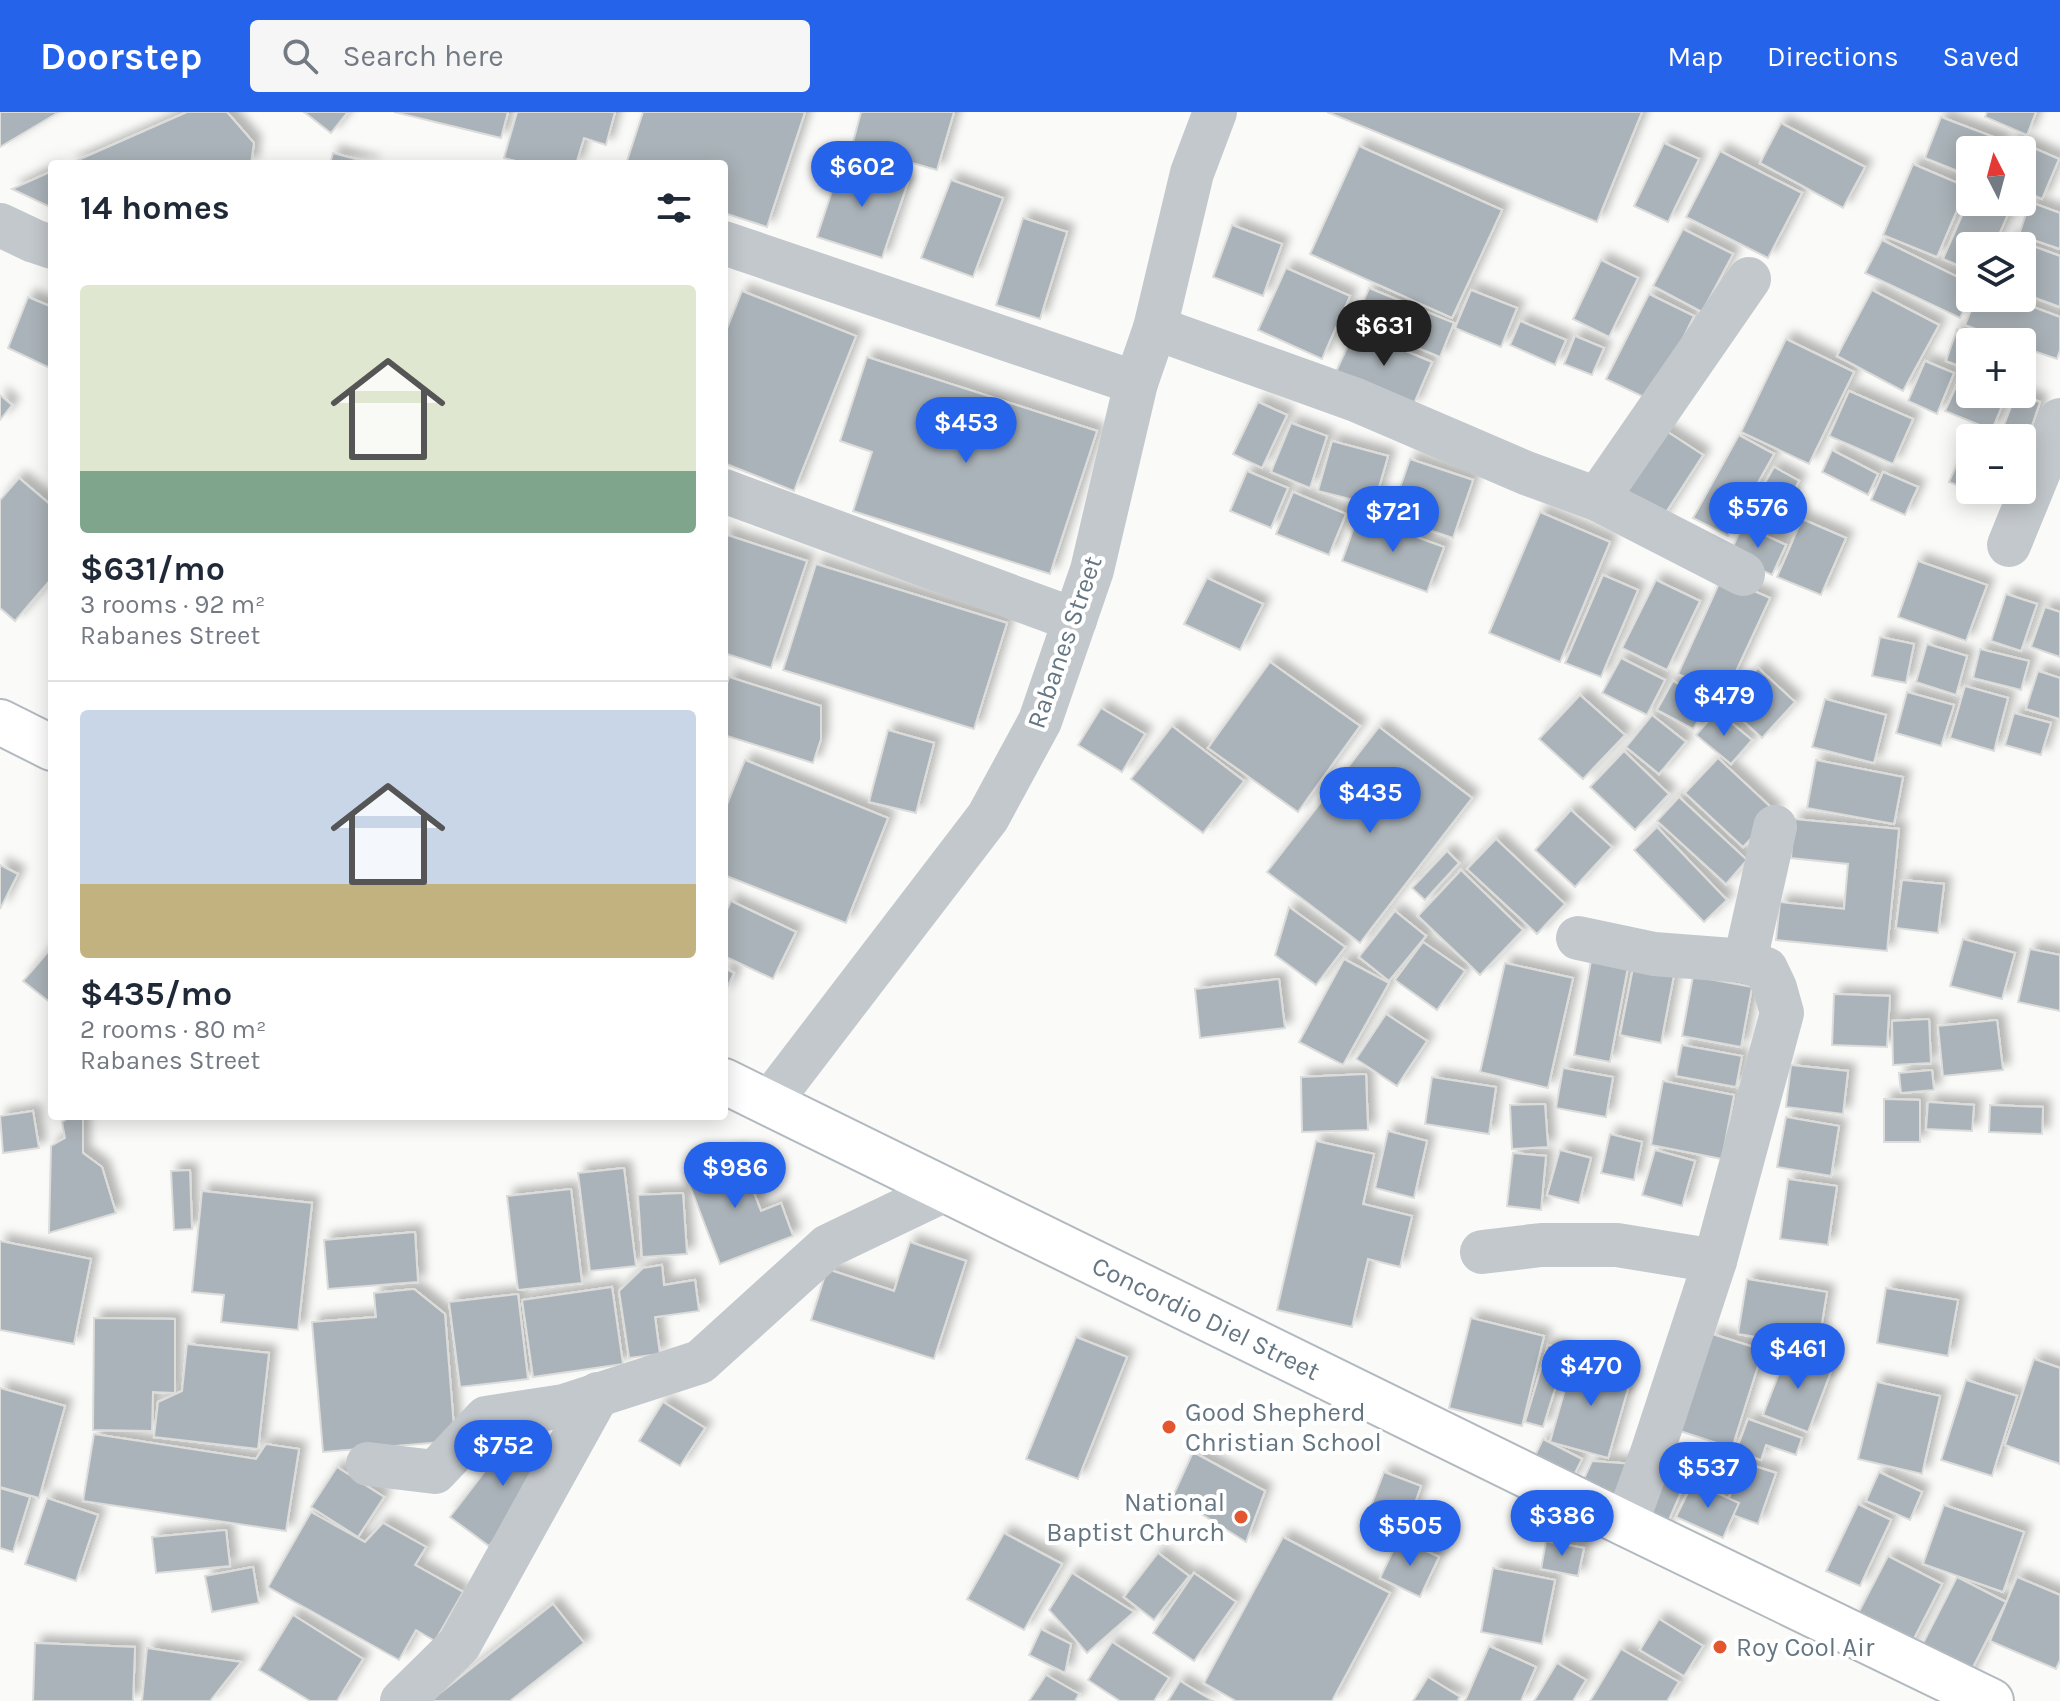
<!DOCTYPE html>
<html lang="en">
<head>
<meta charset="utf-8">
<style>
  :root { --surface:#fff; --page:#f6f6f7; --text:#1f2937; --muted:#747a83; --line:#e0e1e3; --accent:#2563eb }
  body { margin:0; font-family:Karla,sans-serif; background:var(--page); color:var(--text); height:100vh; display:flex; flex-direction:column; font-size:30px; white-space:nowrap }
  * { box-sizing:border-box; margin:0 }
  p { font-size:26px; color:var(--muted) }
  .icon { flex:none; width:44px; height:44px; fill:none; stroke:currentColor; stroke-width:2; stroke-linecap:round; stroke-linejoin:round }
  .map { position:relative; flex:1; overflow:hidden }
  .panel { position:absolute; left:48px; top:48px; width:680px; height:960px; display:flex; flex-direction:column; background:var(--surface); border-radius:8px; box-shadow:0 4px 20px #0003 }
  .panel>* { flex:none }
  .needle { width:52px; rotate:354deg }
  .buttons { position:absolute; left:1956px; top:24px; display:grid; gap:16px }
  .buttons a { display:grid; place-items:center; width:80px; height:80px; border-radius:8px; background:var(--surface); box-shadow:0 4px 20px #0003; font-size:40px }
  .price { position:absolute; translate:-50% -68px; padding:0 18px; border-radius:28px; background:var(--accent); color:#fff; font-size:26px; line-height:52px; filter:drop-shadow(0 2px 4px #0008) }
  .price::after { content:''; position:absolute; left:50%; top:48px; width:24px; height:18px; margin-left:-12px; background:inherit; clip-path:polygon(0 0,100% 0,50% 100%) }
  .price.selected { background:#222; color:#fff }
  ul { padding:0; list-style:none }
  li { display:grid; align-content:center; gap:16px; height:424px; padding:0 32px }
  li+li { border-top:2px solid var(--line) }
  li span { display:grid; place-items:center; height:248px; border-radius:8px; color:#555 }
  li>.icon { margin-inline-start:auto }
  span .icon { width:144px; height:144px; fill:#fffc; stroke-width:1 }
  li b { font-size:34px }
  h2 { display:flex; justify-content:space-between; align-items:center; height:96px; padding:0 32px; font-size:34px }
  header { display:flex; align-items:center; gap:48px; box-sizing:border-box; height:112px; padding:0 40px; background:var(--accent); color:#fff }
  header strong { font-size:38px }
  nav { display:flex; gap:44px; margin-inline-start:auto; font-size:28px }
  .search { width:560px; height:72px; background:var(--page); display:flex; align-items:center; gap:20px; box-sizing:border-box; padding:0 28px; border-radius:8px; color:var(--muted); font-size:30px }
  .map>svg:first-child { display:block }
  .building { fill:#aab3b9; stroke:#dcdcda; stroke-width:2; filter:url(#shadow) }
  .lines { fill:none; stroke-linecap:round; stroke-linejoin:round }
  .secondary-casing { stroke:#b3babf; stroke-width:48 }
  .street { stroke:#c3c8cc; stroke-width:44 }
  .secondary { stroke:#fff; stroke-width:44 }
  .poi-dot { fill:#e4572e; stroke:#fff; stroke-width:3 }
  .labels { text-anchor:middle; stroke-width:8; stroke-linejoin:round; paint-order:stroke }
  .street-label { font-size:26px; fill:#657683; stroke:#fff }
  .poi-label { font-size:26px; fill:#657683; stroke:#fff; text-anchor:start }
</style>
</head>
<body>
<header>
<strong>Doorstep</strong>
<div class="search"><svg class="icon" aria-label="search" viewBox="0 0 24 24"><circle cx="10" cy="10" r="6"/><path d="M15 15l6 6"/></svg>Search here</div>
<nav><a>Map</a><a>Directions</a><a>Saved</a></nav>
</header>
<div class="map">
<svg width="2060" height="1589" viewBox="0 0 2060 1589">
  <defs>
    <filter id="shadow"><feDropShadow dx="7" dy="-7" stdDeviation="4" flood-color="#0004"/></filter>
  </defs>
  <rect width="100%" height="100%" fill="#fafaf8"/>
  <g class="building">
    <polygon points="0,0 59,0 0,35"/>
    <polygon points="187,0 227,0 254,31 251,52 69,52"/>
    <polygon points="304,0 348,0 331,21"/>
    <polygon points="394,0 508,0 501,26"/>
    <polygon points="517,0 615,0 606,33 584,26 576,52 527,52 504,46"/>
    <polygon points="643,0 805,0 767,115 724,101 724,52 626,52"/>
    <polygon points="861,0 954,0 937,58 852,34"/>
    <polygon points="1327,0 1642,0 1597,110"/>
    <polygon points="1987,0 2036,0 2027,23 1985,5"/>
    <polygon points="1941,5 2004,29 2000,38 1970,38 1970,64 1925,46"/>
    <polygon points="1781,11 1865,55 1843,96 1760,51"/>
    <polygon points="2013,27 2059,47 2042,87 2022,78 2022,38 2008,38"/>
    <polygon points="1664,31 1699,47 1668,110 1634,94"/>
    <polygon points="1359,34 1502,98 1452,206 1310,142"/>
    <polygon points="1720,39 1802,81 1768,146 1686,105"/>
    <polygon points="333,41 374,52 330,52"/>
    <polygon points="842,48 908,70 882,146 817,125"/>
    <polygon points="1913,52 1967,75 1937,145 1883,123"/>
    <polygon points="52,59 52,96 12,77"/>
    <polygon points="951,68 1003,86 973,165 921,146"/>
    <polygon points="1970,85 1970,90 2005,90 2012,93 1994,134 1970,134 1970,158 1943,147"/>
    <polygon points="2030,90 2060,101 2060,137 2019,123"/>
    <polygon points="1023,106 1067,120 1040,207 996,193"/>
    <polygon points="1232,113 1282,132 1263,184 1213,165"/>
    <polygon points="1683,117 1733,142 1702,200 1653,174"/>
    <polygon points="2011,126 2060,144 2060,195 2022,181 2022,134 2008,134"/>
    <polygon points="1882,128 1970,171 1970,186 1960,206 1865,161"/>
    <polygon points="1601,148 1638,166 1609,225 1573,207"/>
    <polygon points="1286,156 1350,184 1322,247 1258,218"/>
    <polygon points="1369,176 1454,211 1440,245 1355,210"/>
    <polygon points="1471,178 1517,196 1501,235 1455,216"/>
    <polygon points="1872,178 1939,213 1903,279 1837,244"/>
    <polygon points="742,179 856,224 794,379 724,351 724,224"/>
    <polygon points="1649,182 1694,204 1652,289 1606,267"/>
    <polygon points="28,185 52,195 52,257 8,236"/>
    <polygon points="1976,186 2009,186 2060,205 2060,238 2057,247 2022,235 2022,230 2010,230 1965,213"/>
    <polygon points="1520,209 1566,228 1555,253 1510,233"/>
    <polygon points="1957,217 1991,230 1970,230 1970,258 1946,249"/>
    <polygon points="1355,218 1432,250 1413,294 1335,262"/>
    <polygon points="1575,224 1604,236 1592,263 1564,252"/>
    <polygon points="1786,227 1854,260 1809,352 1741,320"/>
    <polygon points="867,245 1097,319 1050,462 853,399 872,340 840,329"/>
    <polygon points="1925,249 1954,261 1937,302 1908,289"/>
    <polygon points="1961,264 1970,267 1970,282 2007,282 1992,318 1945,299"/>
    <polygon points="1849,279 1913,307 1893,352 1829,324"/>
    <polygon points="2016,282 2040,290 2026,331 2022,329 2022,326 2013,326 2001,321"/>
    <polygon points="0,283 12,293 0,308"/>
    <polygon points="1258,290 1287,303 1262,356 1233,342"/>
    <polygon points="1291,311 1327,324 1310,376 1271,360"/>
    <polygon points="1660,315 1703,343 1659,411 1616,382"/>
    <polygon points="1971,319 1988,326 1970,326 1970,378 2005,378 1999,391 1949,370"/>
    <polygon points="1739,323 1774,342 1728,424 1693,406"/>
    <polygon points="1332,329 1388,344 1374,393 1318,379"/>
    <polygon points="1832,338 1878,362 1868,383 1822,360"/>
    <polygon points="1410,347 1473,368 1453,426 1390,405"/>
    <polygon points="1774,355 1799,369 1778,408 1752,394"/>
    <polygon points="1247,359 1288,376 1271,416 1230,399"/>
    <polygon points="1883,360 1918,375 1905,403 1871,388"/>
    <polygon points="19,366 52,394 52,466 15,509 0,496 0,388"/>
    <polygon points="1293,380 1346,402 1329,443 1276,422"/>
    <polygon points="1540,400 1610,430 1560,550 1489,521"/>
    <polygon points="1358,404 1444,435 1427,480 1342,449"/>
    <polygon points="1802,407 1846,426 1821,483 1777,465"/>
    <polygon points="1743,413 1786,433 1772,463 1729,443"/>
    <polygon points="724,422 807,449 771,556 724,541"/>
    <polygon points="1918,449 1987,473 1966,529 1898,505"/>
    <polygon points="816,452 1007,511 974,617 783,558"/>
    <polygon points="1603,463 1638,478 1601,565 1565,551"/>
    <polygon points="1722,465 1770,486 1725,583 1678,562"/>
    <polygon points="1207,466 1263,492 1240,538 1184,512"/>
    <polygon points="1656,468 1700,489 1667,558 1622,536"/>
    <polygon points="2006,482 2037,492 2021,539 1991,529"/>
    <polygon points="2045,495 2060,500 2060,545 2031,535"/>
    <polygon points="1880,525 1914,532 1906,571 1872,564"/>
    <polygon points="1927,532 1967,544 1956,583 1916,570"/>
    <polygon points="1980,537 2029,549 2021,578 1973,566"/>
    <polygon points="1621,546 1665,568 1647,603 1602,581"/>
    <polygon points="1270,550 1360,614 1298,700 1208,636"/>
    <polygon points="1758,556 1795,590 1762,626 1725,592"/>
    <polygon points="2038,559 2060,566 2060,607 2026,597"/>
    <polygon points="729,565 821,594 821,627 813,651 724,623 724,582"/>
    <polygon points="1673,569 1710,590 1693,617 1657,598"/>
    <polygon points="1965,574 2008,586 1994,639 1950,626"/>
    <polygon points="1907,580 1954,593 1941,634 1896,621"/>
    <polygon points="1580,583 1625,623 1583,667 1539,627"/>
    <polygon points="1825,587 1886,603 1874,651 1812,635"/>
    <polygon points="1101,596 1145,622 1122,660 1078,633"/>
    <polygon points="1717,599 1752,628 1731,652 1696,623"/>
    <polygon points="2014,601 2051,611 2041,643 2005,633"/>
    <polygon points="1652,603 1686,630 1659,662 1626,635"/>
    <polygon points="1172,614 1244,669 1203,721 1131,667"/>
    <polygon points="1379,615 1472,686 1360,831 1267,760"/>
    <polygon points="888,618 934,631 916,701 869,690"/>
    <polygon points="1624,639 1669,682 1635,718 1590,675"/>
    <polygon points="1718,646 1776,700 1743,735 1685,681"/>
    <polygon points="745,648 888,706 846,811 724,763 724,700"/>
    <polygon points="1816,648 1903,665 1894,712 1807,696"/>
    <polygon points="1679,685 1747,748 1726,772 1657,709"/>
    <polygon points="1571,698 1612,735 1575,775 1535,738"/>
    <polygon points="1794,707 1899,717 1887,839 1776,828 1780,790 1844,797 1848,752 1791,746"/>
    <polygon points="1657,715 1727,788 1704,810 1634,738"/>
    <polygon points="1496,727 1565,792 1537,822 1467,757"/>
    <polygon points="1447,739 1459,751 1425,788 1412,776"/>
    <polygon points="0,753 18,762 0,797"/>
    <polygon points="1461,758 1523,818 1480,863 1418,804"/>
    <polygon points="1902,768 1944,772 1938,821 1896,816"/>
    <polygon points="731,789 796,820 773,867 724,844 724,804"/>
    <polygon points="1289,795 1345,835 1316,873 1275,843"/>
    <polygon points="1395,799 1426,824 1389,869 1359,845"/>
    <polygon points="1963,827 2015,841 2002,887 1950,874"/>
    <polygon points="1423,830 1465,859 1437,898 1395,868"/>
    <polygon points="52,835 52,892 23,869"/>
    <polygon points="2030,837 2060,843 2060,899 2018,890"/>
    <polygon points="1344,847 1389,871 1343,953 1299,930"/>
    <polygon points="1591,849 1628,855 1610,950 1574,943"/>
    <polygon points="1505,851 1573,866 1548,976 1480,960"/>
    <polygon points="724,856 734,861 724,882"/>
    <polygon points="1633,856 1674,863 1661,931 1620,923"/>
    <polygon points="1693,864 1752,875 1741,935 1682,924"/>
    <polygon points="1279,867 1285,916 1200,926 1195,877"/>
    <polygon points="1834,882 1890,884 1887,935 1832,933"/>
    <polygon points="1386,902 1427,929 1397,974 1356,947"/>
    <polygon points="1929,907 1931,951 1893,953 1892,909"/>
    <polygon points="1997,908 2003,958 1943,964 1938,914"/>
    <polygon points="1682,933 1742,944 1736,975 1676,964"/>
    <polygon points="1791,953 1848,959 1843,1002 1786,995"/>
    <polygon points="1563,956 1613,965 1606,1005 1556,996"/>
    <polygon points="1932,958 1934,978 1901,981 1899,961"/>
    <polygon points="1366,962 1368,1018 1302,1020 1301,965"/>
    <polygon points="1432,965 1496,975 1489,1022 1425,1012"/>
    <polygon points="1663,969 1734,983 1722,1047 1651,1033"/>
    <polygon points="1884,987 1920,988 1920,1030 1884,1030"/>
    <polygon points="1928,990 1974,993 1972,1019 1926,1017"/>
    <polygon points="1545,992 1548,1035 1512,1037 1510,993"/>
    <polygon points="1990,993 2043,995 2042,1022 1989,1020"/>
    <polygon points="33,999 39,1036 3,1041 0,1004"/>
    <polygon points="71,1004 83,1004 83,1041 102,1055 116,1101 49,1121 51,1034 65,1026 62,1010"/>
    <polygon points="1786,1005 1839,1014 1831,1064 1777,1055"/>
    <polygon points="1388,1019 1427,1029 1414,1086 1375,1076"/>
    <polygon points="1610,1022 1642,1030 1634,1068 1601,1061"/>
    <polygon points="1316,1029 1374,1042 1363,1092 1412,1104 1400,1155 1368,1147 1352,1215 1277,1198"/>
    <polygon points="1560,1038 1591,1046 1579,1091 1547,1083"/>
    <polygon points="1655,1038 1695,1049 1682,1094 1642,1083"/>
    <polygon points="738,1040 761,1099 781,1091 793,1124 720,1152 685,1061"/>
    <polygon points="1513,1041 1546,1044 1541,1098 1507,1094"/>
    <polygon points="624,1056 636,1154 590,1159 578,1061"/>
    <polygon points="190,1058 192,1117 174,1118 171,1059"/>
    <polygon points="1788,1067 1837,1074 1828,1133 1780,1127"/>
    <polygon points="571,1077 582,1171 518,1178 507,1084"/>
    <polygon points="202,1079 312,1091 298,1218 221,1210 224,1183 192,1180"/>
    <polygon points="683,1081 687,1142 642,1145 638,1083"/>
    <polygon points="415,1120 418,1170 328,1177 324,1128"/>
    <polygon points="0,1129 91,1147 74,1232 0,1218"/>
    <polygon points="910,1130 966,1149 934,1247 811,1208 827,1157 894,1179"/>
    <polygon points="662,1153 664,1173 695,1168 699,1199 655,1205 660,1242 629,1246 619,1179 643,1156"/>
    <polygon points="1747,1167 1827,1180 1818,1235 1738,1222"/>
    <polygon points="612,1175 623,1252 533,1265 522,1188"/>
    <polygon points="1886,1176 1958,1188 1948,1244 1877,1231"/>
    <polygon points="414,1177 445,1202 455,1329 323,1340 312,1210 376,1205 374,1181"/>
    <polygon points="518,1182 528,1267 460,1275 449,1190"/>
    <polygon points="94,1206 175,1207 175,1281 153,1280 152,1319 93,1318"/>
    <polygon points="1471,1206 1544,1224 1522,1314 1449,1296"/>
    <polygon points="1712,1222 1763,1238 1732,1336 1680,1319"/>
    <polygon points="1076,1225 1127,1245 1078,1367 1026,1347"/>
    <polygon points="187,1232 269,1241 258,1337 154,1325 158,1290 182,1279"/>
    <polygon points="1548,1233 1567,1239 1543,1315 1525,1310"/>
    <polygon points="1788,1238 1833,1254 1808,1320 1763,1303"/>
    <polygon points="1574,1246 1632,1263 1608,1346 1550,1330"/>
    <polygon points="2034,1247 2060,1256 2060,1352 2005,1333"/>
    <polygon points="1966,1268 2017,1284 1992,1364 1941,1348"/>
    <polygon points="1877,1270 1940,1284 1922,1362 1858,1347"/>
    <polygon points="0,1276 65,1294 39,1386 0,1375"/>
    <polygon points="663,1290 705,1316 680,1354 639,1329"/>
    <polygon points="1748,1307 1802,1326 1796,1343 1766,1333 1761,1348 1736,1339"/>
    <polygon points="517,1317 556,1346 489,1434 450,1405"/>
    <polygon points="94,1322 256,1347 266,1332 299,1337 286,1419 83,1389"/>
    <polygon points="1543,1327 1582,1347 1570,1371 1531,1352"/>
    <polygon points="1193,1340 1265,1379 1246,1430 1173,1384"/>
    <polygon points="1592,1349 1634,1352 1619,1385 1583,1369"/>
    <polygon points="1742,1350 1776,1361 1758,1412 1724,1400"/>
    <polygon points="1659,1351 1688,1364 1665,1417 1636,1404"/>
    <polygon points="337,1355 384,1385 358,1425 311,1395"/>
    <polygon points="1384,1360 1421,1374 1406,1416 1368,1402"/>
    <polygon points="1879,1360 1922,1380 1910,1408 1866,1389"/>
    <polygon points="1693,1370 1739,1391 1723,1426 1676,1405"/>
    <polygon points="0,1376 30,1385 13,1440 0,1436"/>
    <polygon points="47,1386 98,1403 76,1469 25,1452"/>
    <polygon points="1858,1392 1891,1408 1860,1474 1826,1459"/>
    <polygon points="1944,1393 2024,1420 2003,1480 1923,1452"/>
    <polygon points="311,1400 365,1430 383,1411 426,1435 415,1453 463,1480 435,1529 416,1518 399,1548 268,1475"/>
    <polygon points="226,1418 230,1454 156,1461 152,1425"/>
    <polygon points="1004,1421 1062,1452 1024,1518 967,1487"/>
    <polygon points="1283,1425 1390,1481 1332,1589 1236,1589 1204,1571"/>
    <polygon points="1399,1426 1439,1445 1420,1485 1380,1466"/>
    <polygon points="1546,1429 1584,1436 1578,1464 1541,1457"/>
    <polygon points="1158,1441 1189,1464 1154,1508 1124,1485"/>
    <polygon points="1888,1444 1942,1472 1906,1542 1851,1515"/>
    <polygon points="253,1455 259,1491 212,1500 205,1464"/>
    <polygon points="1493,1456 1555,1468 1542,1532 1481,1520"/>
    <polygon points="1072,1461 1134,1500 1087,1541 1049,1498"/>
    <polygon points="1194,1461 1236,1490 1194,1549 1153,1521"/>
    <polygon points="1957,1465 2006,1490 1966,1569 1916,1545"/>
    <polygon points="2017,1465 2060,1483 2060,1548 2056,1557 1990,1529"/>
    <polygon points="553,1492 584,1531 510,1589 430,1589"/>
    <polygon points="293,1503 363,1547 337,1589 310,1589 259,1558"/>
    <polygon points="1659,1507 1703,1534 1684,1564 1640,1538"/>
    <polygon points="1041,1517 1071,1532 1065,1561 1029,1543"/>
    <polygon points="1112,1530 1169,1566 1154,1589 1120,1589 1088,1568"/>
    <polygon points="35,1531 135,1535 133,1589 33,1589"/>
    <polygon points="1489,1534 1536,1555 1521,1589 1465,1589"/>
    <polygon points="147,1536 241,1550 210,1589 142,1589"/>
    <polygon points="1621,1537 1679,1570 1667,1589 1590,1589"/>
    <polygon points="1557,1551 1586,1568 1573,1589 1534,1589"/>
    <polygon points="1046,1563 1079,1582 1075,1589 1029,1589"/>
    <polygon points="1428,1565 1460,1585 1457,1589 1413,1589"/>
    <polygon points="1180,1569 1213,1589 1168,1589"/>
  </g>
  <g class="lines">
    <defs>
      <g id="secondary">
        <polyline points="0,610 52,636"/>
        <polyline points="724,969 1626,1412 1991,1589"/>
      </g>
    </defs>
    <use href="#secondary" class="secondary-casing"/>
    <g class="street">
      <polyline points="0,113 34,129 52,135"/>
      <polyline points="724,131 1136,271"/>
      <polyline points="1155,216 1356,288 1526,361 1597,387 1743,462"/>
      <polyline points="724,379 1075,508"/>
      <polyline points="1597,387 1749,167"/>
      <polyline points="2009,433 2060,308"/>
      <polyline points="1578,826 1654,842 1745,849 1766,857 1775,876 1782,901 1715,1149 1652,1341 1626,1412"/>
      <polyline points="1745,849 1775,715"/>
      <polyline points="769,991 988,705 1040,609 1092,458 1136,271 1155,216 1192,61 1215,0"/>
      <polyline points="1482,1140 1541,1133 1617,1133 1715,1149"/>
      <polyline points="368,1352 435,1360 486,1306 564,1294 700,1250 828,1134 945,1078"/>
      <polyline points="402,1589 459,1533 598,1282"/>
    </g>
    <use href="#secondary" class="secondary"/>
  </g>
  <g class="poi-dot">
    <circle cx="1169" cy="1315" r="8"/>
    <circle cx="1241" cy="1405" r="8"/>
    <circle cx="1720" cy="1535" r="8"/>
  </g>
  <g class="labels">
    <g class="street-label">
      <text transform="translate(1064 530) rotate(-71)" y="9">Rabanes Street</text>
      <text transform="translate(1206 1206) rotate(26)" y="9">Concordio Diel Street</text>
    </g>
    <g class="poi-label">
      <text x="1185" y="1309">Good Shepherd<tspan x="1185" dy="30">Christian School</tspan></text>
      <text x="1225" y="1399" text-anchor="end">National<tspan x="1225" dy="30">Baptist Church</tspan></text>
      <text x="1736" y="1544">Roy Cool Air</text>
    </g>
  </g>
</svg>
<div class="buttons">
<a><svg class="needle" viewBox="-14 -14 28 28"><path d="M0-13l5 13h-10z" fill="#e53935"/><path d="M0 13l5-13h-10z" fill="#747a83"/></svg></a>
<a><svg class="icon" aria-label="layers" viewBox="0 0 24 24"><path d="M12 4l9 5-9 5-9-5zM3 14l9 5 9-5"/></svg></a>
<a>+</a>
<a>−</a>
</div>
<b class="price" style="left:862px;top:97px">$602</b>
<b class="price selected" style="left:1384px;top:256px">$631</b>
<b class="price" style="left:966px;top:353px">$453</b>
<b class="price" style="left:1758px;top:438px">$576</b>
<b class="price" style="left:1393px;top:442px">$721</b>
<b class="price" style="left:1724px;top:626px">$479</b>
<b class="price" style="left:1370px;top:723px">$435</b>
<b class="price" style="left:735px;top:1098px">$986</b>
<b class="price" style="left:1798px;top:1279px">$461</b>
<b class="price" style="left:1591px;top:1296px">$470</b>
<b class="price" style="left:503px;top:1376px">$752</b>
<b class="price" style="left:1708px;top:1398px">$537</b>
<b class="price" style="left:1562px;top:1446px">$386</b>
<b class="price" style="left:1410px;top:1456px">$505</b>
<section class="panel">
<h2>14 homes<svg class="icon" aria-label="filters" viewBox="0 0 24 24"><path d="M4 7h16M4 17h16"/><circle cx="9" cy="7" r="2"/><circle cx="15" cy="17" r="2"/></svg></h2>
<ul>
<li><span style="background:linear-gradient(#dfe7d0 75%,#7fa58c 0)"><svg class="icon" aria-label="home" viewBox="0 0 24 24"><path d="M3 11l9-7 9 7M6 9v11h12V9"/></svg></span><div><b>$631/mo</b><p>3 rooms · 92 m²</p><p>Rabanes Street</p></div></li>
<li><span style="background:linear-gradient(#c9d6e8 70%,#c2b280 0)"><svg class="icon" aria-label="home" viewBox="0 0 24 24"><path d="M3 11l9-7 9 7M6 9v11h12V9"/></svg></span><div><b>$435/mo</b><p>2 rooms · 80 m²</p><p>Rabanes Street</p></div></li>
</ul>
</section>
</div>
</body>
</html>
